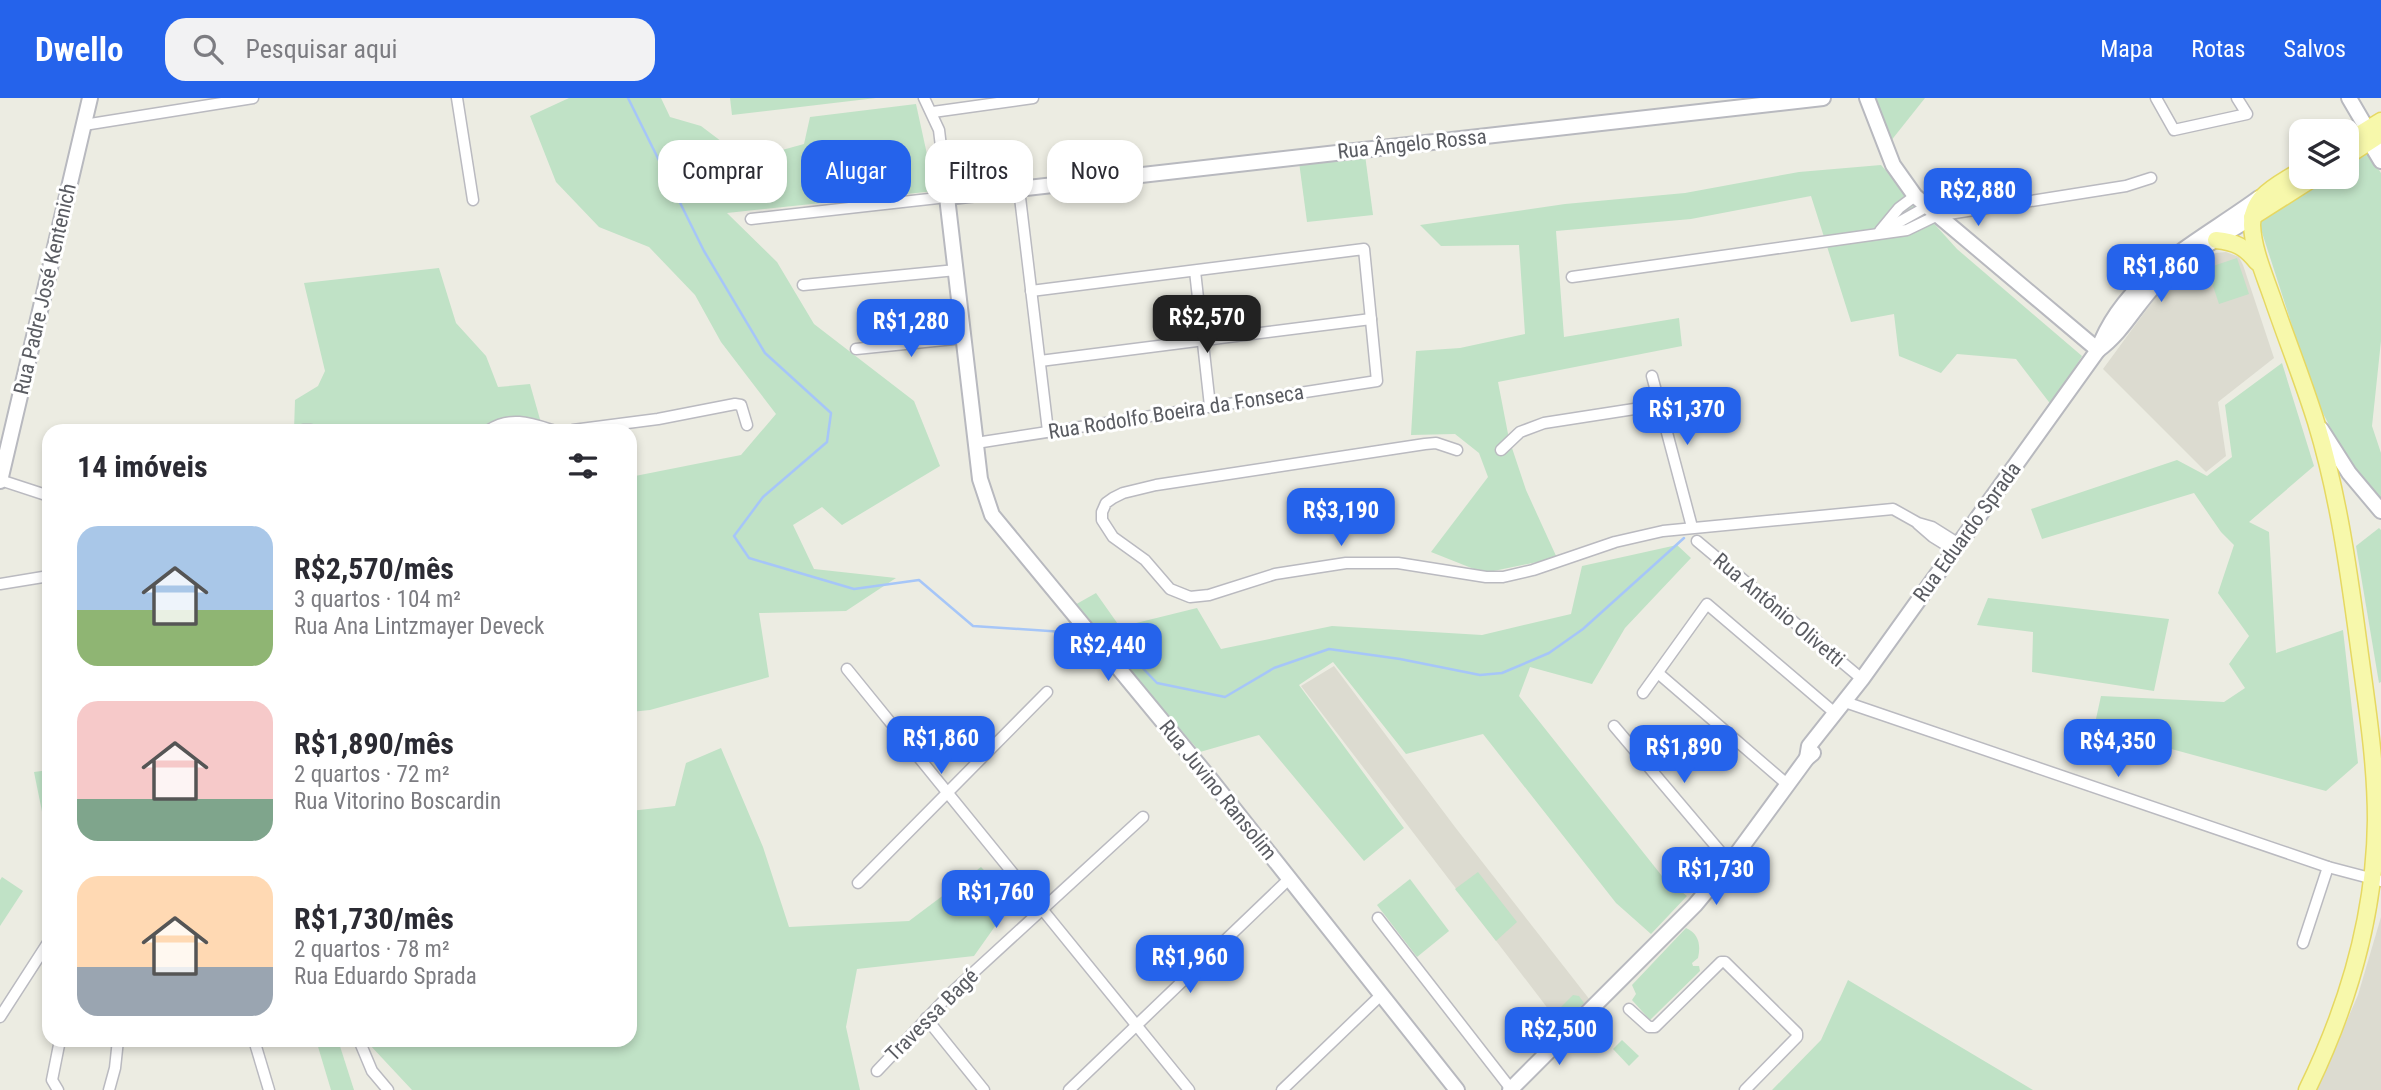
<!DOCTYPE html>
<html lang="pt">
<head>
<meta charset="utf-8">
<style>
  :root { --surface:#fff; --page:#f2f2f3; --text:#2b2b33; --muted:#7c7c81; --accent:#2563eb }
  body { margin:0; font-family:"Roboto Condensed",sans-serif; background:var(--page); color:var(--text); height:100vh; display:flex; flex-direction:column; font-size:26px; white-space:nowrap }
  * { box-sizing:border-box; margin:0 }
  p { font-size:23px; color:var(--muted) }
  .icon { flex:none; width:38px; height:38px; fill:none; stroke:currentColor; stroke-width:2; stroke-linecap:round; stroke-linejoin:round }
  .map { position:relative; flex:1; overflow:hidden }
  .details { position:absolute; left:42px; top:326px; width:595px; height:623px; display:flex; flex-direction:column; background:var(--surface); border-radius:21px; box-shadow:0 4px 10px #0003 }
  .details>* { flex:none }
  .guide { position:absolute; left:658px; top:42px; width:665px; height:63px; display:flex; gap:14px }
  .buttons { position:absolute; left:2289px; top:21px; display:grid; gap:14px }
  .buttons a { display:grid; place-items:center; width:70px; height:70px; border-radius:14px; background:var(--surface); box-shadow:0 4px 10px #0003; font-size:35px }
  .price { position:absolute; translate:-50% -60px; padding:0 16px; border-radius:14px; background:var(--accent); color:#fff; font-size:23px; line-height:46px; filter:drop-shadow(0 2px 4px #0008) }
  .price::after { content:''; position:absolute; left:50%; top:42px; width:21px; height:16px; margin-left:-10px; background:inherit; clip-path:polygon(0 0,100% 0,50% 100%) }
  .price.selected { background:#222; color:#fff }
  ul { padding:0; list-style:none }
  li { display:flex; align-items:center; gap:21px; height:175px; padding:0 35px }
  li span { display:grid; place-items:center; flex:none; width:196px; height:140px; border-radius:21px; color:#555 }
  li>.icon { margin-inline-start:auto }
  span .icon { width:84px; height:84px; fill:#fffc; stroke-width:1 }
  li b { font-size:30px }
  h2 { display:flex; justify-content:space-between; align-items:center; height:84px; padding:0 35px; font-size:30px }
  .chip { padding:0 24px; border-radius:21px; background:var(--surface); box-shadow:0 4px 10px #0003; font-size:24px; line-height:63px }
  .chip.selected { background:var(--accent); color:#fff }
  header { display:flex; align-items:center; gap:42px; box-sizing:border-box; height:98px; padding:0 35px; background:var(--accent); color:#fff }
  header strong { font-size:33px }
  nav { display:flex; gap:38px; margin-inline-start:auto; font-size:24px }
  .search { width:490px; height:63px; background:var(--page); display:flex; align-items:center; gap:18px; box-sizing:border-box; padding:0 24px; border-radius:21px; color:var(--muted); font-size:26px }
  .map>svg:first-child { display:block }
  .education { fill:#dcdbd0 }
  .green { fill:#c0e2c6 }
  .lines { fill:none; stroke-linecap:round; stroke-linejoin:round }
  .stream { stroke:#a6c6f8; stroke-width:2.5 }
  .street-casing { stroke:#babac0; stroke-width:13 }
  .secondary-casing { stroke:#b8b9bf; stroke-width:18 }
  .primary-casing { stroke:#e6d862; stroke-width:19 }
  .street { stroke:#fff; stroke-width:10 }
  .secondary { stroke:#fff; stroke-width:14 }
  .primary { stroke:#f7f8ab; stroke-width:16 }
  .labels { text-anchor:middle; stroke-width:6; stroke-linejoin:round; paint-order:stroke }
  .street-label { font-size:21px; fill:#5a5c62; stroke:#fff }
</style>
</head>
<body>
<header>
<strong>Dwello</strong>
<div class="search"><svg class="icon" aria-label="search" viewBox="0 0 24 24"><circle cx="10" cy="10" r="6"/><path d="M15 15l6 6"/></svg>Pesquisar aqui</div>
<nav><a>Mapa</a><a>Rotas</a><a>Salvos</a></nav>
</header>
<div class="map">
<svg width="2381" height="992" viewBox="0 0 2381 992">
  <rect width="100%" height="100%" fill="#ecece2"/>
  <g class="education">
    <polygon points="2226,154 2239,159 2243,167 2274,260 2218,304 2226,358 2206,374 2103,271 2161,192 2215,155"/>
    <polygon points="1334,568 1455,729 1590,902 1562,929 1301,588"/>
    <polygon points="2381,819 2381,992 2317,992 2358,897"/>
  </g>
  <g class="green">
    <polygon points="569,0 661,0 670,19 701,28 746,62 804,46 810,19 916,6 935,93 727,115 777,164 814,226 914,303 940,368 842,427 822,409 793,427 814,471 896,480 846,513 759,515 769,579 650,612 630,614 630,379 741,357 776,316 721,244 695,197 649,149 599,129 556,84 530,18"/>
    <polygon points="730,0 876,0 732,17"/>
    <polygon points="1872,0 1925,0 1890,44"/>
    <polygon points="2366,53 2381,75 2381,243 2372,328 2381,355 2381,406 2348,363 2316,302 2258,122 2326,79 2347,79 2347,66"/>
    <polygon points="1365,57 1373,117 1307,124 1299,64"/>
    <polygon points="1881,67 1957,151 2082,258 2052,308 2016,261 1957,256 1941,275 1899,258 1894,216 1851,224 1811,98 1691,121 1556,133 1564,239 1679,220 1682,248 1498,284 1509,341 1526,392 1557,460 1484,475 1431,454 1488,379 1479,355 1455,336 1411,337 1416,253 1460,250 1525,236 1519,147 1441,148 1420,127 1565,106 1685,95 1799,74"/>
    <polygon points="2237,160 2249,196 2219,206 2207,170"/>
    <polygon points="439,170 456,225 486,258 498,289 530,286 543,332 294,332 295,302 318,288 325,273 304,185"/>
    <polygon points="2282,265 2314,368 2249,424 2269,434 2276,555 2343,532 2358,665 2326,693 2094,630 2101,598 2224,604 2245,590 2229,566 2249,538 2218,495 2234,447 2221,434 2194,395 2042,441 2031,411 2177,362 2207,378 2232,359 2225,307"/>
    <polygon points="2379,430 2381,432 2381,584 2379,585 2356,448"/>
    <polygon points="1677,447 1691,460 1625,530 1592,586 1530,569 1519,598 1662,778 1687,798 1651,836 1616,805 1483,636 1406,656 1333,564 1299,587 1404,730 1364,763 1259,637 1200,654 1073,508 1096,495 1120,529 1197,510 1221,551 1332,528 1482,537 1571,516 1582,468"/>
    <polygon points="1988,500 2169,521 2154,593 2032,574 2033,534 1977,527"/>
    <polygon points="721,650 763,749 789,829 909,823 981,769 1013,803 974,858 857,871 846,929 860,992 412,992 369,946 369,942 630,942 630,713 675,708 686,665"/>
    <polygon points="49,672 49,748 34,674"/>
    <polygon points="1478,774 1517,824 1496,843 1455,791"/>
    <polygon points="2,779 23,793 0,828 0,782"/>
    <polygon points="1410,781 1449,833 1417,859 1377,807"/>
    <path d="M1686 830C1699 836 1701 847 1698 860L1692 865 1693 868H1699L1700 873 1650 922 1632 902 1636 896 1632 887Z"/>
    <polygon points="1848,882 2033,992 1772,992 1821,942"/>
    <polygon points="1573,897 1579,898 1584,905 1566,921 1560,913 1561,909"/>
    <polygon points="316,942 338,942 354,992 331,992"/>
    <polygon points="1622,942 1639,958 1629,968 1613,951"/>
  </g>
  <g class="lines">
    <g class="stream">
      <polyline points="628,0 704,153 765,255 831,315 827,344 763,399 734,438 749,460 854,491 919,482 973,528 1064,534"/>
      <polyline points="1107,533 1157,585 1225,599 1274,570 1329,551 1400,561 1480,577 1502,575 1549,555 1583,531 1684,440"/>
    </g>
    <defs>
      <g id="street">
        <polyline points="457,0 473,102"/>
        <polyline points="2156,0 2174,32 2247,16 2237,0"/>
        <polyline points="933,14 1033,0"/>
        <polyline points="84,27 253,0"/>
        <polyline points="1019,91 1048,333"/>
        <polyline points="751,121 947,99 939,32 924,0"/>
        <polyline points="1885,132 1926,109"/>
        <polyline points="1880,133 1899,110 1915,98"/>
        <polyline points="1195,173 1210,308"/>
        <polyline points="1572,179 1907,132 1936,118 2126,88 2151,80"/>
        <polyline points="803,187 956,172"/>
        <polyline points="856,251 964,240"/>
        <polyline points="1040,263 1371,221"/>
        <polyline points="1652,278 1692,429"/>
        <polyline points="303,332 311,332"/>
        <path d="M489 332C510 318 530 325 552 332"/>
        <polyline points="573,332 658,321 735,306 741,307 747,327"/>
        <polyline points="976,345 1377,283 1364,151 1031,193"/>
        <polyline points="1457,352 1436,345 1425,346 1156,387 1123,395 1113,400 1106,405 1102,414 1102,422 1113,439 1145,462 1170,491 1190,499 1209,497 1275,476 1346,465 1398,465 1486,479 1503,479 1533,472 1615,444 1663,433 1893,411 1918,425 1932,429 1959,446"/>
        <polyline points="1501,352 1520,334 1544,325 1660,307"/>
        <polyline points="0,382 49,398"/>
        <polyline points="1918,426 1933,439 1954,452"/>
        <polyline points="1697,443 1862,581"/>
        <polyline points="0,486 49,478"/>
        <polyline points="847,571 1189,992"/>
        <polyline points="1658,575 1788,687"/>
        <polyline points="1643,595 1707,506 1836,616"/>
        <polyline points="1845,604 2328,769 2381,783"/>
        <polyline points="1614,628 1730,765"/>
        <polyline points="858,785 1047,594"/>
        <polyline points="1378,820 1511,991"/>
        <polyline points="2303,845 2328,769"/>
        <polyline points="1629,911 1649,929 1655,929 1721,864 1725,864 1797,935 1797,939 1745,992"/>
        <polyline points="0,919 49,843"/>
        <polyline points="926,920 984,992"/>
        <polyline points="254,942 269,992"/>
        <polyline points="359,942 372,973 388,992"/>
        <polyline points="877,973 951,895 1143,719"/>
        <polyline points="58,992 52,982 60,942"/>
        <polyline points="109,992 115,970 118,942"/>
        <polyline points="1069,992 1289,781"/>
        <polyline points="1282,992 1381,897"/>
      </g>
      <g id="secondary">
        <polyline points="1867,0 1893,67 1915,98 2098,252"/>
        <polyline points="2349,0 2373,41 2381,48"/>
        <polyline points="2373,42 2372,48 2381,63"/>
        <path d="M2098 252C2123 234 2136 206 2158 184 2185 158 2221 139 2252 119"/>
        <polyline points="2321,331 2349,375 2381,413"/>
        <polyline points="0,383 90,0"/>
        <path d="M1807 660 1809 648 1862 581 2098 252C2125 178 2199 144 2259 100"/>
        <polyline points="1457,992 1211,682 992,417 980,381 947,99 1823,0"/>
        <polyline points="1510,992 1695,807 1730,765 1807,660 1813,655"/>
      </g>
      <g id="primary">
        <polyline points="2347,44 2381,23"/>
        <polyline points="2347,58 2381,36"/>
        <path d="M2301 72C2279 87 2252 96 2252 127 2253 151 2264 176 2272 199 2286 240 2303 282 2316 324 2338 396 2348 468 2358 542 2366 602 2376 662 2376 722 2375 816 2348 908 2307 992"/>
        <polyline points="2252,119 2315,79"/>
        <path d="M2216 142C2236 144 2245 149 2257 164"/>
      </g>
    </defs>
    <use href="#street" class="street-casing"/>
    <use href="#secondary" class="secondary-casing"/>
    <use href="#primary" class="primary-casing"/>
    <use href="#street" class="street"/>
    <use href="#secondary" class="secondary"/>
    <use href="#primary" class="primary"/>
  </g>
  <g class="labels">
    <g class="street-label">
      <text transform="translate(1412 46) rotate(-6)" y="7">Rua Ângelo Rossa</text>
      <text transform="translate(45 191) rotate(-77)" y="7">Rua Padre José Kentenich</text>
      <text transform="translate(1176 314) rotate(-9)" y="7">Rua Rodolfo Boeira da Fonseca</text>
      <text transform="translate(1967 434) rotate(-54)" y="7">Rua Eduardo Sprada</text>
      <text transform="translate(1779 512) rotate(40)" y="7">Rua Antônio Olivetti</text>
      <text transform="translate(1218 692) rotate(51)" y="7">Rua Juvino Ransolim</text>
      <text transform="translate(932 917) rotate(-45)" y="7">Travessa Bagé</text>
    </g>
  </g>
</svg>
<div class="buttons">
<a><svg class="icon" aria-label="layers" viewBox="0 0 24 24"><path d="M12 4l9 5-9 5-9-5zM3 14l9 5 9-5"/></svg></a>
</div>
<b class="price" style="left:1978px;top:130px">R$2,880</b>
<b class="price" style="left:2161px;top:206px">R$1,860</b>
<b class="price selected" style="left:1207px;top:257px">R$2,570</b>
<b class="price" style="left:911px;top:261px">R$1,280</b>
<b class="price" style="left:1687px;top:349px">R$1,370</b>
<b class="price" style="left:1341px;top:450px">R$3,190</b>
<b class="price" style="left:1108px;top:585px">R$2,440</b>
<b class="price" style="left:941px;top:678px">R$1,860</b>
<b class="price" style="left:2118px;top:681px">R$4,350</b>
<b class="price" style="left:1684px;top:687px">R$1,890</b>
<b class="price" style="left:1716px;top:809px">R$1,730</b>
<b class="price" style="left:996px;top:832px">R$1,760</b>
<b class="price" style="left:1190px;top:897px">R$1,960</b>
<b class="price" style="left:1559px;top:969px">R$2,500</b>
<div class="guide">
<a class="chip">Comprar</a>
<a class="chip selected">Alugar</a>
<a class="chip">Filtros</a>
<a class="chip">Novo</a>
</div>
<section class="details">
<h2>14 imóveis<svg class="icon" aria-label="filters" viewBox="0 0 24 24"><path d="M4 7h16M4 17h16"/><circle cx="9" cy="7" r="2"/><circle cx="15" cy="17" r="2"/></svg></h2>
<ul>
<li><span style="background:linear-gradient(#a9c7e8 60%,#8fb573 0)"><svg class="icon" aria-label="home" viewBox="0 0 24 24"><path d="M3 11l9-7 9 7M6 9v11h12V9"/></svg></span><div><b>R$2,570/mês</b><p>3 quartos · 104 m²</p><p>Rua Ana Lintzmayer Deveck</p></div></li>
<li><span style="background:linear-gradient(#f6c9c9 70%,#7fa58c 0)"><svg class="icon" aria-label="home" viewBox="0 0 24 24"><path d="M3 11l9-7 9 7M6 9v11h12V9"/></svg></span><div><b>R$1,890/mês</b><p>2 quartos · 72 m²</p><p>Rua Vitorino Boscardin</p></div></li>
<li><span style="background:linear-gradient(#ffd9b3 65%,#9aa5b1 0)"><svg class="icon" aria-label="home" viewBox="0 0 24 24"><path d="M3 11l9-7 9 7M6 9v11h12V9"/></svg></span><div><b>R$1,730/mês</b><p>2 quartos · 78 m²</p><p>Rua Eduardo Sprada</p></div></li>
</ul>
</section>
</div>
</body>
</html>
